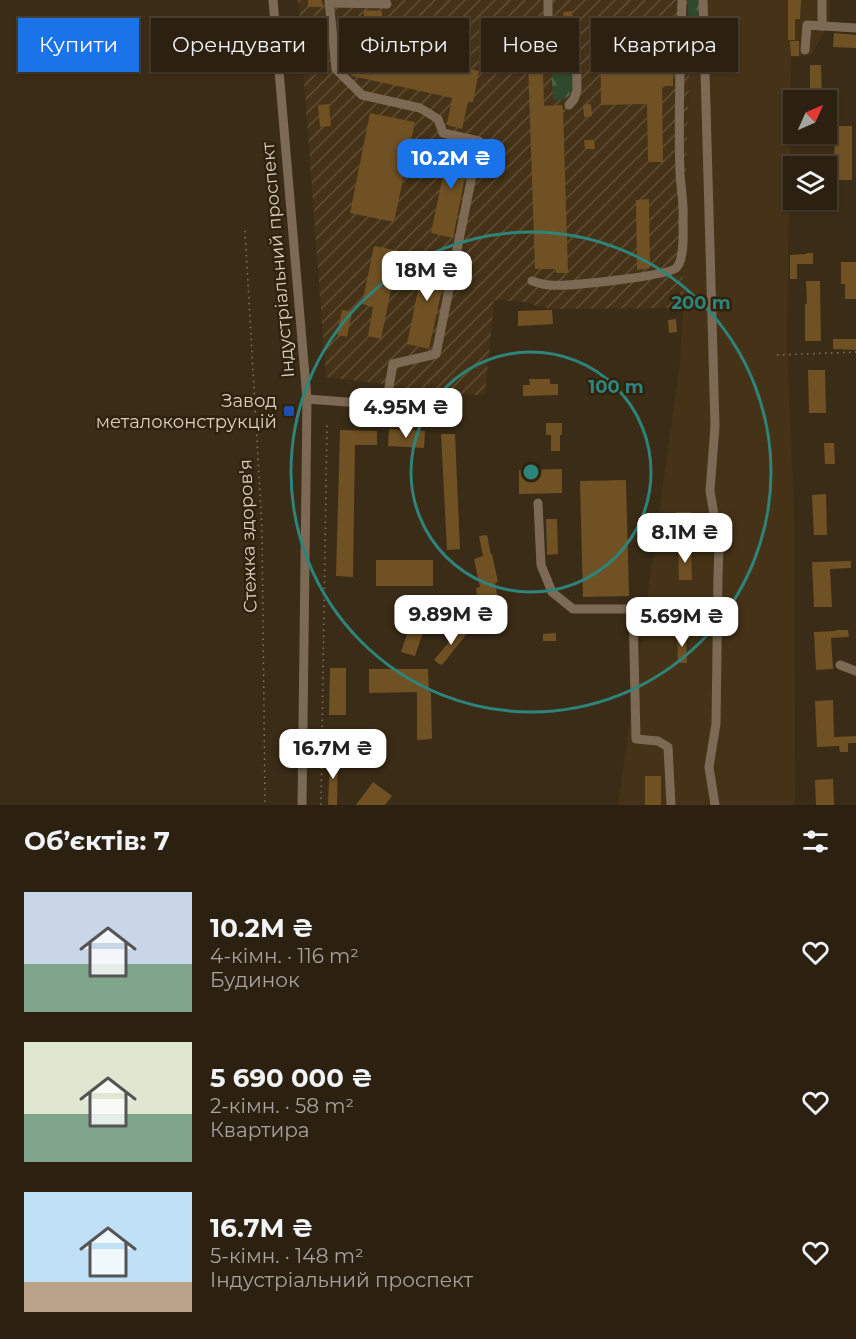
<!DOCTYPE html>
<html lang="uk">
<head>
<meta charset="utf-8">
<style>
  :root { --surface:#2c2111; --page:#34291a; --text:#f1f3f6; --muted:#a6a39f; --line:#483e31; --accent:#1a73e8 }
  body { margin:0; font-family:Montserrat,sans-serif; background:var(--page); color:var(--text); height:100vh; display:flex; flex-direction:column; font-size:22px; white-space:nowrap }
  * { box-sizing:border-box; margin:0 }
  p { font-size:20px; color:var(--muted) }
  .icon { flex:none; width:33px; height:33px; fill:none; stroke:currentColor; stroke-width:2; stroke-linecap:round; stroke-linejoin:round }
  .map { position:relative; height:805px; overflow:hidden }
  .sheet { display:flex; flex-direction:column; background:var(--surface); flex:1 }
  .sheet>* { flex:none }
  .hud { position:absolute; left:18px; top:18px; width:820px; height:54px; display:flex; gap:12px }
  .needle { width:39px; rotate:45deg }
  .tools { position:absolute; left:783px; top:90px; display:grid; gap:12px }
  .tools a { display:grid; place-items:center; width:54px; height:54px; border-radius:0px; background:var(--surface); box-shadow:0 2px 4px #0004,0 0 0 2px var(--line); font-size:30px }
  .price { position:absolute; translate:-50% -51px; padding:0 14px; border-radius:12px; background:#fff; color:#222; font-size:20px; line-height:39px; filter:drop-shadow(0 2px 3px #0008) }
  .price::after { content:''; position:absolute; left:50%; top:36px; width:18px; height:14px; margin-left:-9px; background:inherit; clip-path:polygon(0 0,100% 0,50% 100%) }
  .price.selected { background:var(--accent); color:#fff }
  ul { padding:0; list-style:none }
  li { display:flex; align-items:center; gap:18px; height:150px; padding:0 24px }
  li span { display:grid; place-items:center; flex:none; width:168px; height:120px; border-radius:0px; color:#555 }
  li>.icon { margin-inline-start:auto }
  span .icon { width:72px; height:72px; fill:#fffc; stroke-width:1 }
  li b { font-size:26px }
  h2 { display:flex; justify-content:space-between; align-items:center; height:72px; padding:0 24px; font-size:26px }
  .tag { padding:0 21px; border-radius:0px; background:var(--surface); box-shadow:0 2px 4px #0004,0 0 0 2px var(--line); font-size:21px; line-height:54px }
  .tag.selected { background:var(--accent); color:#fff }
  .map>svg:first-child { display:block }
  .built { fill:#453217 }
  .industrial { fill:url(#industrial-furrows) }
  .forest { fill:url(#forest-firs) }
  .building { fill:#705123 }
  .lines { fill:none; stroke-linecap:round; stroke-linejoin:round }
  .path { stroke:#847867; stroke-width:1.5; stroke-dasharray:1.5 4.5; stroke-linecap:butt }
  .minor { stroke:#7c6a54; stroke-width:9 }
  .ring { fill:none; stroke:#2d847b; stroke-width:3 }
  .transit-dot { fill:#1a4fb4; stroke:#31220d; stroke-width:2 }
  .labels { text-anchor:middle; stroke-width:5; stroke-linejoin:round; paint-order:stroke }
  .street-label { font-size:18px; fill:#d9d0c3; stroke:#31220d }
  .poi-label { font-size:18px; fill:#d9d0c3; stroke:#31220d; text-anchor:end }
  .centre { fill:#2d847b; stroke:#31220d; stroke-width:3 }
  .ring-label { font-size:18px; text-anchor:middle; font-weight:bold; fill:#2d847b; stroke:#31220d; stroke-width:5; stroke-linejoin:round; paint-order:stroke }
</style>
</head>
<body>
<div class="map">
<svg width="856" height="805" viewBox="0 0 856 805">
  <defs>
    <pattern id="industrial-furrows" width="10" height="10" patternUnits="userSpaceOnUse" patternTransform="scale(1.5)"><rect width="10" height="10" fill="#453217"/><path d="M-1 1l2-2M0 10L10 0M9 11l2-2" fill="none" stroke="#5f4f37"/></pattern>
    <pattern id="forest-firs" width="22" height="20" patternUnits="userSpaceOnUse" patternTransform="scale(1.5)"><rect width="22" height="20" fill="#30492c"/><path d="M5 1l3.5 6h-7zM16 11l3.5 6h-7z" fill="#4d6249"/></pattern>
  </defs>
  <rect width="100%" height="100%" fill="#3b2c17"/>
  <polygon class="built" points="692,0 830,0 830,20 812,55 791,57 787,346 794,508 795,805 618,805 680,362 683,308 683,254"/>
  <polygon class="industrial" points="298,0 692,0 683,254 683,308 550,309 523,302 494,300 485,395 423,393 406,388 385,384 326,377"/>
  <g class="forest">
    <polygon points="688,0 702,0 698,14 700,68 688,67"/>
    <path d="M550 36 572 37C572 48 576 86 570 94 566 100 560 100 553 100Z"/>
  </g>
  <g class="building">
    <polygon points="308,0 322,0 323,7 308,7"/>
    <polygon points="788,0 801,0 800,19 795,19 795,40 788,40"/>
    <polygon points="364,10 382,11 382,22 364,23"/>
    <polygon points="572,11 573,20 564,21 563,12"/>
    <polygon points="650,21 666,21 667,37 663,37 664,70 673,70 673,86 662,86 663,162 648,162 647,104 601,105 600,23"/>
    <polygon points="527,32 542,32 544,106 562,105 563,108 568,273 556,273 556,269 535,269"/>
    <polygon points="834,33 856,35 856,48 833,47"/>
    <polygon points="325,37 327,53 311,54 310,38"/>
    <polygon points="790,41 799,41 799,56 791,56"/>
    <polygon points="355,44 479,71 473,102 468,101 462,129 447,125 447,124 452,98 352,76 349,72"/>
    <polygon points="810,65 821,65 822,100 810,100"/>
    <polygon points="329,104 331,126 320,127 318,105"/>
    <polygon points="591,104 592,116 584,117 583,105"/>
    <polygon points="370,113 415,122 394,222 350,213"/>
    <polygon points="834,126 852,126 852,180 835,180"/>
    <polygon points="584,140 594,140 595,149 585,149"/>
    <polygon points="450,142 471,146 453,238 431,233"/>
    <polygon points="649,199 650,268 637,270 636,200"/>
    <polygon points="374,246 399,251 381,339 368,336 373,307 362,304"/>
    <polygon points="806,253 813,253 813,264 797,264 797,279 790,279 790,255 806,254"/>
    <polygon points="425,256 448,261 429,349 407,344"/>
    <polygon points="841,262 856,262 856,299 845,299 845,284 841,284"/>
    <polygon points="806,281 820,281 821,341 805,341 805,304 807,304"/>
    <polygon points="342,310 352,312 347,337 337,335"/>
    <polygon points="552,310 553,324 518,326 518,311"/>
    <polygon points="676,319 677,332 669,333 668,320"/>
    <polygon points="833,339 856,339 856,350 833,349"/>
    <polygon points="808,370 825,370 826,413 809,413"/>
    <polygon points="529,379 550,379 550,384 558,384 558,395 523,396 523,385 530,385"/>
    <polygon points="546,423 562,423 562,435 560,435 560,451 551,451 551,435 546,435"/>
    <polygon points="389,429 425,431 424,448 388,446"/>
    <polygon points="340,430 377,431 377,445 355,445 353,577 336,576"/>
    <polygon points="441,434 455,434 460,549 447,550"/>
    <polygon points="824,443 834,443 835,464 825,464"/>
    <polygon points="562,469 562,493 519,494 519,470"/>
    <polygon points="626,480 629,596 583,597 580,481"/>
    <polygon points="826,494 827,535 814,535 812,495"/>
    <polygon points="676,512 691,512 691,532 677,532"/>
    <polygon points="546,519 557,519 558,554 547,555"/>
    <polygon points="487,535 491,555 492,554 498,582 495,583 500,611 480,614 476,588 480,587 474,559 483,556 479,536"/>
    <polygon points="678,547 691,547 692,580 679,580"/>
    <rect x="376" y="560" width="57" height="26"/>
    <polygon points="851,561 851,568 830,569 832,607 814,607 812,562"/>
    <polygon points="415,610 429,615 415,656 401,652"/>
    <polygon points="462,626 469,631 442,665 439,664 434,660"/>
    <polygon points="836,630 848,630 849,637 831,638 833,669 816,670 814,632 836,631"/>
    <polygon points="686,632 687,663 678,663 677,633"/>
    <polygon points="556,633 556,641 543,641 543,634"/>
    <polygon points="330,668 346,668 346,715 329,715"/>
    <polygon points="369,669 428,669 429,692 431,692 432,739 417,740 417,692 369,693"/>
    <polygon points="833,700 834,737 856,736 856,743 848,743 848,752 840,752 839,746 817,747 815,701"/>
    <polygon points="330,754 338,754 337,805 328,805"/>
    <rect x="645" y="776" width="16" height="29"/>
    <polygon points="833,779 834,805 816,805 815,780"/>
    <polygon points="373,782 392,796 385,805 356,805"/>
  </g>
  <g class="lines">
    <g class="path">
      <polyline points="245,231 262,528 265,805"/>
      <polyline points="777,355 856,352"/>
      <polyline points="321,805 327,422"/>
    </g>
    <g class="minor">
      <polyline points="273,0 307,399 302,805"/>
      <polyline points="548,0 548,28 576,27 577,90 574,99 569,105"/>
      <polyline points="703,0 715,426 710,491 719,544 718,577 716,724 709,767 715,805"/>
      <polyline points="822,0 822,26"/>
      <polyline points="330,3 387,4"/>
      <polyline points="805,50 807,25 856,28"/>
      <path d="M532 281C538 283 544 285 550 285 566 287 667 276 676 268 685 260 683 231 683 219 684 204 681 189 680 174 678 116 680 58 682 0"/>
      <polyline points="307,399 386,405 393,364 436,354 479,141 443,133 438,119 420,108 362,95 336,69 329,0"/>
      <polyline points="538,503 541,565 552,592 573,609 633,609 636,739 658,741 668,747 671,805"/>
      <polyline points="840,665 856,671"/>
    </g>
  </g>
  <g class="ring">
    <circle cx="531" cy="472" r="120"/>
    <circle cx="531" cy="472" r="240"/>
  </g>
  <rect class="transit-dot" x="283" y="405" width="12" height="12" rx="3"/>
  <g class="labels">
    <g class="street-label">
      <text transform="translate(278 260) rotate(-95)" y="6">Індустріальний проспект</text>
      <text transform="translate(248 536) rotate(-92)" y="6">Стежка здоров'я</text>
    </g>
    <g class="poi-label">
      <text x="277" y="407">Завод<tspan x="277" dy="21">металоконструкцій</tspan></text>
    </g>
  </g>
  <circle cx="531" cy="472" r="9" class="centre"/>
  <g class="ring-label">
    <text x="701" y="309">200 m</text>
    <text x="616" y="393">100 m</text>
  </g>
</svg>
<div class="tools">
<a><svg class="needle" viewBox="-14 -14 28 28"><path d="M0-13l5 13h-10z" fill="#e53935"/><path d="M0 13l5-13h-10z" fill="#a6a39f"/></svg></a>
<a><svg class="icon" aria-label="layers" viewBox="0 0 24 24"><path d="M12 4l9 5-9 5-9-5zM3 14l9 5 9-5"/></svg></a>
</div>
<b class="price selected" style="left:451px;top:190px">10.2M ₴</b>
<b class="price" style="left:427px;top:302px">18M ₴</b>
<b class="price" style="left:406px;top:439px">4.95M ₴</b>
<b class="price" style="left:685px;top:564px">8.1M ₴</b>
<b class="price" style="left:451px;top:646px">9.89M ₴</b>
<b class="price" style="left:682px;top:648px">5.69M ₴</b>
<b class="price" style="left:333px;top:780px">16.7M ₴</b>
<div class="hud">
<a class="tag selected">Купити</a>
<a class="tag">Орендувати</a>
<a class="tag">Фільтри</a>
<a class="tag">Нове</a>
<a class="tag">Квартира</a>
</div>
</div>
<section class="sheet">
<h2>Об’єктів: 7<svg class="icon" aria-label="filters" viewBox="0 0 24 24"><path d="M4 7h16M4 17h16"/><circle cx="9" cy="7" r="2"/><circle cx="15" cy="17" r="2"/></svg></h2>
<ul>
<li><span style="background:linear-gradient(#c9d6e8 60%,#7fa58c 0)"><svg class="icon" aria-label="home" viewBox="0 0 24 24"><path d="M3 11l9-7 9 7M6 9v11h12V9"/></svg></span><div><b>10.2M ₴</b><p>4-кімн. · 116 m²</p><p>Будинок</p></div><svg class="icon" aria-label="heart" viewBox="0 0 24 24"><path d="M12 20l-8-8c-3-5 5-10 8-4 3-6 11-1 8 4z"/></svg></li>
<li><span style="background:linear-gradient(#dfe7d0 60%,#7fa58c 0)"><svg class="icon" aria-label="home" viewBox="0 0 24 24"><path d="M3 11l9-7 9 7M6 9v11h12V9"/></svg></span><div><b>5 690 000 ₴</b><p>2-кімн. · 58 m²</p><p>Квартира</p></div><svg class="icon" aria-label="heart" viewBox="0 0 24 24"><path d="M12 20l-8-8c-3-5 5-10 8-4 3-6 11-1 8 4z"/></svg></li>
<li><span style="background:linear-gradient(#bfe0f5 75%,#b9a48a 0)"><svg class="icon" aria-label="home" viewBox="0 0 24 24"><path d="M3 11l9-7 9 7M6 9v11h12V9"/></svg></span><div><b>16.7M ₴</b><p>5-кімн. · 148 m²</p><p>Індустріальний проспект</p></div><svg class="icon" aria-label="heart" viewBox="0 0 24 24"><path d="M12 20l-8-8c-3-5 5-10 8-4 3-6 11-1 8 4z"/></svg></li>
</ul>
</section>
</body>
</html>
